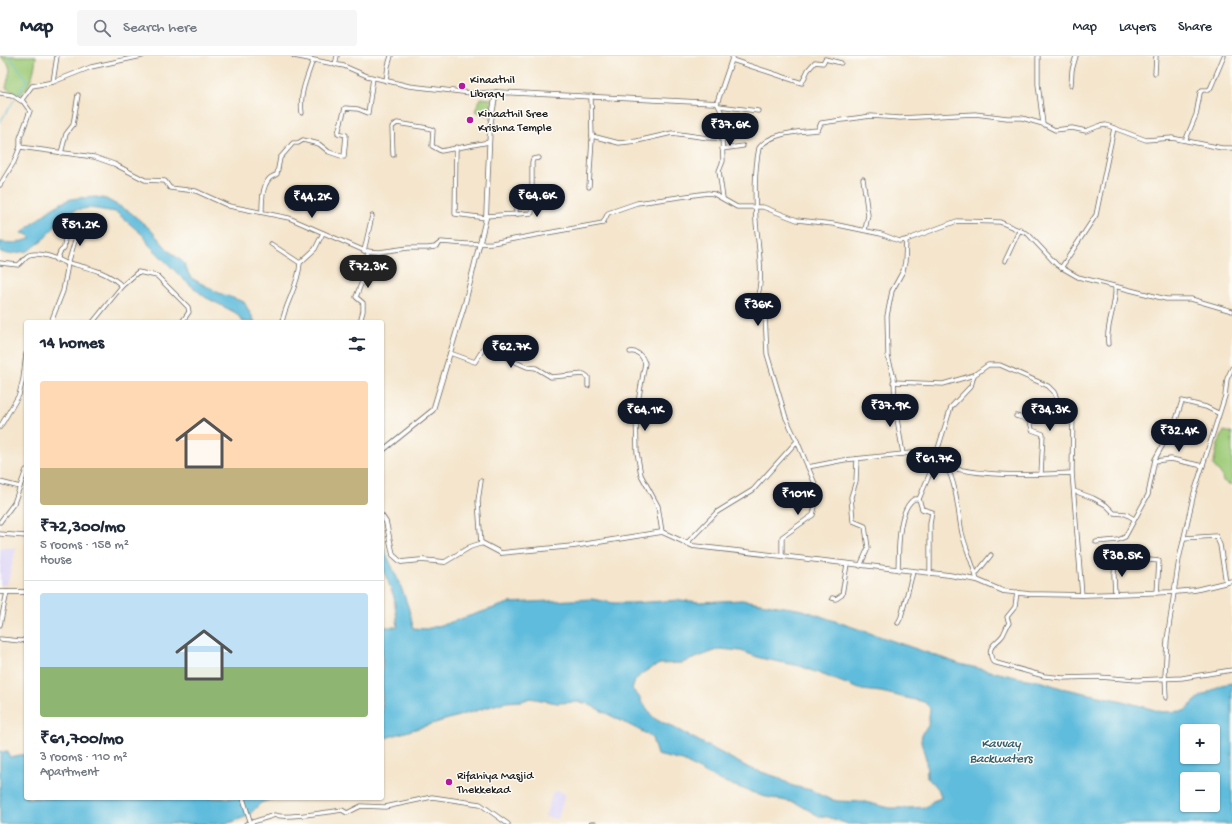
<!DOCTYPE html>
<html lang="en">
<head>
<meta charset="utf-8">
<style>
  :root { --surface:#fff; --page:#f6f6f7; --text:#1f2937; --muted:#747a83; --line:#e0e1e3; --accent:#111827 }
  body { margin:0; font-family:"Gochi Hand",sans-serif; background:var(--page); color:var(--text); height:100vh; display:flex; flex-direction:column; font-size:15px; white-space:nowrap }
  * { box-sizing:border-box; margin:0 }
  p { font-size:13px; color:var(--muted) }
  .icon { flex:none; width:22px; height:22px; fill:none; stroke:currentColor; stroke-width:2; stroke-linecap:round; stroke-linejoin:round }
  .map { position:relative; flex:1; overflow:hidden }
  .panel { position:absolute; left:24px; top:264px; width:360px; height:480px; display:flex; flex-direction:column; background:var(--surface); border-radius:4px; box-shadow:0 1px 3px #0004 }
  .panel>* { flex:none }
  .fabs { position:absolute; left:1180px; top:668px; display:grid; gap:8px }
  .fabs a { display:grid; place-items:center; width:40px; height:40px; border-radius:4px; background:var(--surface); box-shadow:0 1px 3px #0004; font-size:20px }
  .price { position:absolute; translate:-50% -34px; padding:0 9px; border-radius:14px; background:var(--accent); color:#fff; font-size:13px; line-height:26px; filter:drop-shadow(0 1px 2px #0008) }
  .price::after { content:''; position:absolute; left:50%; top:24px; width:12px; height:9px; margin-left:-6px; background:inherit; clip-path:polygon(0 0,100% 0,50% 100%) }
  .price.current { background:#222; color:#fff }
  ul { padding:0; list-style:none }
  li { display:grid; align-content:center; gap:8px; height:212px; padding:0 16px }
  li+li { border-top:1px solid var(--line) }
  li span { display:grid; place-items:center; height:124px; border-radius:4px; color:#555 }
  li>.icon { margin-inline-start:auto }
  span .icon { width:72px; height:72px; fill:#fffc; stroke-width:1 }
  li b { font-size:17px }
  h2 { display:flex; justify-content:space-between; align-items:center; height:48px; padding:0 16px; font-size:17px }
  header { display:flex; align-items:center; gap:24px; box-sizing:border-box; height:56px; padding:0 20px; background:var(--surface); border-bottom:1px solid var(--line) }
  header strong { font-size:19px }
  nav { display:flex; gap:22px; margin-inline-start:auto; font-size:14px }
  .search { width:280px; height:36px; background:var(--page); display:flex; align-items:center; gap:10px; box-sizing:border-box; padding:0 14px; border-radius:4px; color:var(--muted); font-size:15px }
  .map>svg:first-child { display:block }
  .built { fill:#ddd5f6 }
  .green { fill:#9ecb78; stroke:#5d744a }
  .water { fill:#5ebcdc; stroke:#3d6c7c; fill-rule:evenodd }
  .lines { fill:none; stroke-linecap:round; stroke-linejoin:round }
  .stream { stroke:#5ebcdc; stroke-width:1 }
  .minor-casing { stroke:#68625a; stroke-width:5 }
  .major-casing { stroke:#68625a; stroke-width:5.5 }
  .minor { stroke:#fff; stroke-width:3.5 }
  .major { stroke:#fff; stroke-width:4 }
  .poi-dot { fill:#b5179e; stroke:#fdfcf7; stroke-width:1.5 }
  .labels { text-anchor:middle; stroke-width:3; stroke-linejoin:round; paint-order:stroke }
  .poi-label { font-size:12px; fill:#1c1c1c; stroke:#fdfcf7; text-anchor:start }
  .water-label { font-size:13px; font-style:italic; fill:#365c69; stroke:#fdfcf7 }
</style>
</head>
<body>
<header>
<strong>Map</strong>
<div class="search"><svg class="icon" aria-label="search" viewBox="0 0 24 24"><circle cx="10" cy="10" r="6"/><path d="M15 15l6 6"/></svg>Search here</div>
<nav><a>Map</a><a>Layers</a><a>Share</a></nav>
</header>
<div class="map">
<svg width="1232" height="768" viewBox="0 0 1232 768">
  <rect width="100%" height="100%" fill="#fdfcf7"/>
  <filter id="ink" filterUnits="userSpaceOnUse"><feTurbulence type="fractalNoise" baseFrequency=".025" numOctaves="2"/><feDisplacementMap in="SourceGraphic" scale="8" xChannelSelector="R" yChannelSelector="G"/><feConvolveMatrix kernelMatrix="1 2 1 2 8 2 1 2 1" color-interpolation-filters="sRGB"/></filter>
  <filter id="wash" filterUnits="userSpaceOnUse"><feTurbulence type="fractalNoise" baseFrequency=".012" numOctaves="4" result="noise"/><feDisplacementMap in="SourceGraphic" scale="16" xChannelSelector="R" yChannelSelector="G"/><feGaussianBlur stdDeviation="0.9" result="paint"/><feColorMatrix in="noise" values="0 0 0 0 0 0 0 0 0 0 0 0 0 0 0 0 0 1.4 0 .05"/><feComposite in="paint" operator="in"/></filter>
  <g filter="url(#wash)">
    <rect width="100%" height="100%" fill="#f4e5cc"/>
    <g class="built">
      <polygon points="0,492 16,492 7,529 0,528"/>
      <polygon points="558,735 565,738 558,763 545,761 553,736"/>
    </g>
    <g class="green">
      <path d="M0 0H36C35 13 31 31 20 39L6 32 10 14 8 7Z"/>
      <polygon points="480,42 492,43 489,60 475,55"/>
      <polygon points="1224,375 1232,377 1232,429 1223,425 1221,418 1213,409 1218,388"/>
    </g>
    <g class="water">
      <path d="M96 141 106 143 130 156 150 173 169 195 184 207 188 217 193 223 219 237 244 246 255 266H243L236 257 205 241 182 222 149 189 144 180 116 156 90 152 75 154 63 161 42 185 28 195 9 198 0 196V186L15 187 30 183 29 179 22 177C36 165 51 151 68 144 77 141 87 142 96 141Z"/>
      <path d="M382 488C392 512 410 546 413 572L426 573 445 568 509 547 592 543 614 547H633L680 544 700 546 742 544 803 554 960 608 1020 622 1040 625 1061 632 1123 645 1162 656 1184 655 1200 641 1221 629 1232 627V768H848L828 761 819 760 796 747 762 740 714 722 683 705 657 699 652 682 645 677 586 647 577 646 557 647 530 642 522 645 505 646 382 683V571H398L394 541 382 510ZM720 593 741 595 760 602 800 610 862 634 881 636 924 646 930 652 928 670 922 677 921 686 926 703 927 721 939 735 941 742 933 745 926 751 909 752H890L865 746 837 745 829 743 811 734 793 730 777 721 749 712 667 668C647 662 653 656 641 646V643L632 633 635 625 641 618 651 612 660 608 682 607ZM1187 675H1213V701H1187ZM1187 723H1213V749H1187Z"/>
      <polygon points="8,695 9,701 26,698 26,742 275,742 261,747 248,760 232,766 221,768 0,768 0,696"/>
    </g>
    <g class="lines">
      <g class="stream">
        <polyline points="9,0 27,23 17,40"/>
        <polyline points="0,66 15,43"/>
      </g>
    </g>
  </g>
  <g filter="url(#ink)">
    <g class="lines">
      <defs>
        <g id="minor">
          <polyline points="294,0 344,10 367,20 409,30 471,37 496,36"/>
          <polyline points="1038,0 1038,28 1043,68"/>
          <polyline points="732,4 802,27 808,14 815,6 823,7 825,3 841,7"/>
          <polyline points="335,9 337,0"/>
          <polyline points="1155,17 1156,0"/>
          <polyline points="386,25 388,10 391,0"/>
          <polyline points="53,26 57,0"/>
          <polyline points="1071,29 1072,14 1076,0"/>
          <polyline points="0,37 12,39 21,45 32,30 53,26 91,11 142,0"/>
          <polyline points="22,44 30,55 20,82 20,91 94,101 114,108 145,124 165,125 170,132 196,135 229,150 289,162 365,195 379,196 408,192 428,192 435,191 441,186 467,188 492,187 603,167 608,157 637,147 708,137 714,138 737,151 763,151 797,164 833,168 881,178 899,185 906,184 957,165 1000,166 1028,178 1057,209 1078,221 1166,243 1191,243 1232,255"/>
          <polyline points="717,47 721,55 723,105 719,115 723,142"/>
          <polyline points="719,50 758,55"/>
          <path d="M302 57C299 38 307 22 313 4"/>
          <polyline points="592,80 619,87 637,85 672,77 708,82 721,82"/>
          <polyline points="1186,83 1196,59 1200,37 1202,34 1209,34 1211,31 1224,0"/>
          <polyline points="456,91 455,158 486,162"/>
          <polyline points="722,93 743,90"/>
          <polyline points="61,97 66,78 73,69 78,39"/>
          <polyline points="393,99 392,71 397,67 428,72 433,74 432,90 441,95 489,86"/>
          <polyline points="863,123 868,159 865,174"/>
          <polyline points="0,129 14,106 20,91"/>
          <polyline points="589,131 592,83 591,40"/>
          <polyline points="516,136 516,159"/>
          <path d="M262 156C262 146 262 131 269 123 271 120 275 120 277 118L280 102 293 87H298L303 84 319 88 329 96 344 101 346 79 338 77 345 52 358 53 368 57 373 22"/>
          <polyline points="486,160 532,157 532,106 533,103 539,102"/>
          <path d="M906 184 905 206 903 215 892 235 887 260 888 301 894 322 895 351 903 398C916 395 940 399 947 412 957 429 958 458 962 477 966 493 973 508 977 524"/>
          <polyline points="271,188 300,207 315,193 323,177"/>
          <polyline points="364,195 372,160"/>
          <polyline points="57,204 60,196 64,192 66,171"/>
          <polyline points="1005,205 1020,173"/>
          <path d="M0 207 18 209C22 207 24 201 29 199 40 195 59 203 68 208L63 235 51 266"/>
          <path d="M69 207C88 212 107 215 122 230"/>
          <polyline points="68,208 79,171"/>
          <polyline points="1061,212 1096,159 1114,72"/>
          <polyline points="93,266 122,230 138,216 157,220 188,251 189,256 182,266"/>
          <path d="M282 266C286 246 299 228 300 207"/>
          <polyline points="360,266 363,255 363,247 356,241 363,223 368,195"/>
          <path d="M1108 288C1105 269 1117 251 1115 231"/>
          <path d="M630 296C638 295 642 299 645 307L636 357 637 396 641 419 658 450 662 476"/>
          <polyline points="450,297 475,306 485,290 490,291 513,305 527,311 536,312 551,321 584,318 588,321 588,330"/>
          <polyline points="893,326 943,328 974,319"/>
          <path d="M1016 360C1026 363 1031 363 1032 374L1043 378 1041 418"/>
          <polyline points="0,371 19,339 23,323 26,298"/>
          <path d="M797 385 786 362 767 298 765 259 760 254 756 245C765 223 758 189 756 166 755 142 754 116 759 92 771 76 799 76 818 74L821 67 871 60 900 62 975 58 1007 62H1022L1043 68 1055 74 1072 72 1086 75 1099 70 1106 69 1146 84 1172 82 1222 92H1232"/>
          <polyline points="935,402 951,351 971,330 974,319 988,309 1000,309 1048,330 1054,336 1059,347 1073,356 1072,417"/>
          <polyline points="857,403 856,425 851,441 853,465 865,470 868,492 860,510"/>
          <polyline points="1155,405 1171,403 1203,410"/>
          <path d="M947 411C989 421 1029 419 1072 417L1082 539"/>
          <polyline points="0,426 20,431"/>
          <polyline points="1074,435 1093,442 1106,449 1114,457 1126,458 1134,463"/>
          <polyline points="919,443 936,403"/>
          <polyline points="0,466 14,447 26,414"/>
          <polyline points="0,478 26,480"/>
          <polyline points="1184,482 1216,480 1220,489 1226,527"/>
          <polyline points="1096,486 1118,484 1125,481 1148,439 1155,403 1175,367 1182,345 1206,351 1218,357"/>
          <polyline points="481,488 478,445 481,425"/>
          <polyline points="686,488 717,456 753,434 797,385 808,411 844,404 903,398"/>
          <polyline points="782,499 782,481 813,459 816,446 820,440 808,411"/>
          <polyline points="1134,502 1145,499 1149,504 1159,505 1157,537"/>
          <polyline points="1115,506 1114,519 1115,538"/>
          <path d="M898 514C899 495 897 454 914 443H919L922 453 932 456 930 468V517"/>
          <polyline points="976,518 991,499"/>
          <path d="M1017 536 1015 551 1007 561 1009 567C1007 570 1005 575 1003 579 997 588 985 589 993 606L1044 620 1063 622 1099 621 1137 624 1182 622 1232 614"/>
          <polyline points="832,542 836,543 842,539 847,508"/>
          <polyline points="898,567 901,561 913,516"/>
          <polyline points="0,569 7,536"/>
          <polyline points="0,583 21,585 26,583"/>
          <polyline points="1166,642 1165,620 1167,584 1179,503 1194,437 1225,340 1227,323 1232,312"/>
          <polyline points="243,742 251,768"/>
          <path d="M246 768 275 759C285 763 329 756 342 754L347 757 361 750 385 751 432 741 480 748 508 768"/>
          <polyline points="591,768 595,768"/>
        </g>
        <g id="major">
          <polyline points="382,395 433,354 465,247 486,162 490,71 496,36 717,47 733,0"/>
          <polyline points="382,460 386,466 393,499 401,506 422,504 445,506 470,491 482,487 501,497 574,490 662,476 693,490 949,519 977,524 1003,535 1029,538 1082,539 1175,536 1195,534 1232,525"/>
          <polyline points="0,536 26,536"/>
        </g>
      </defs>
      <use href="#minor" class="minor-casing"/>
      <use href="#major" class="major-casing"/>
      <use href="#minor" class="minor"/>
      <use href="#major" class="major"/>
    </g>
  </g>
  <g class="poi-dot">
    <circle cx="462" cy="30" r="4"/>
    <circle cx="470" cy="64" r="4"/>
    <circle cx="449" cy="726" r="4"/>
  </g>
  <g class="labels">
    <g class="poi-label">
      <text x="470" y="27">Kinaathil<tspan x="470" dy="14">Library</tspan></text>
      <text x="478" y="61">Kinaathil Sree<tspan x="478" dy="14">Krishna Temple</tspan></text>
      <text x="457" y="723">Rifahiya Masjid<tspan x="457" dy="14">Thekkekad</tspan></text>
    </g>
    <g class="water-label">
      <text x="1001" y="691">Kavvay<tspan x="1001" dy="15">Backwaters</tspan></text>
    </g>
  </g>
</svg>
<div class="fabs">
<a>+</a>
<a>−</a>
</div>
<b class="price" style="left:730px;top:91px">₹37.6K</b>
<b class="price" style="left:537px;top:162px">₹64.6K</b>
<b class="price" style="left:312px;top:163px">₹44.2K</b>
<b class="price" style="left:80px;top:191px">₹51.2K</b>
<b class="price current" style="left:368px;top:233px">₹72.3K</b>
<b class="price" style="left:758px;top:271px">₹36K</b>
<b class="price" style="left:511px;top:313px">₹62.7K</b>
<b class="price" style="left:890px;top:372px">₹37.9K</b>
<b class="price" style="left:645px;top:376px">₹64.1K</b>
<b class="price" style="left:1050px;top:376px">₹34.3K</b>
<b class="price" style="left:1179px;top:397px">₹32.4K</b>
<b class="price" style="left:934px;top:425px">₹61.7K</b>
<b class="price" style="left:798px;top:460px">₹101K</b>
<b class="price" style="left:1122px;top:522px">₹38.5K</b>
<section class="panel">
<h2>14 homes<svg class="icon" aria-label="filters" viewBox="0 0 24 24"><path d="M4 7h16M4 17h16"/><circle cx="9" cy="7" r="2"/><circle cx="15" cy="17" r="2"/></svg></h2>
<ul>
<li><span style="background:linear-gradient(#ffd9b3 70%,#c2b280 0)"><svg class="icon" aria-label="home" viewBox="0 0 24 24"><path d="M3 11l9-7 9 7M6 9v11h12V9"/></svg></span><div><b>₹72,300/mo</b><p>5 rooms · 158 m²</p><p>House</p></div></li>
<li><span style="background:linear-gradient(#bfe0f5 60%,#8fb573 0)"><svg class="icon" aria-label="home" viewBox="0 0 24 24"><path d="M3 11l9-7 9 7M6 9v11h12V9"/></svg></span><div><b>₹61,700/mo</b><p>3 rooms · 110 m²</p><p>Apartment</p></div></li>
</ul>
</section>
</div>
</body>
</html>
